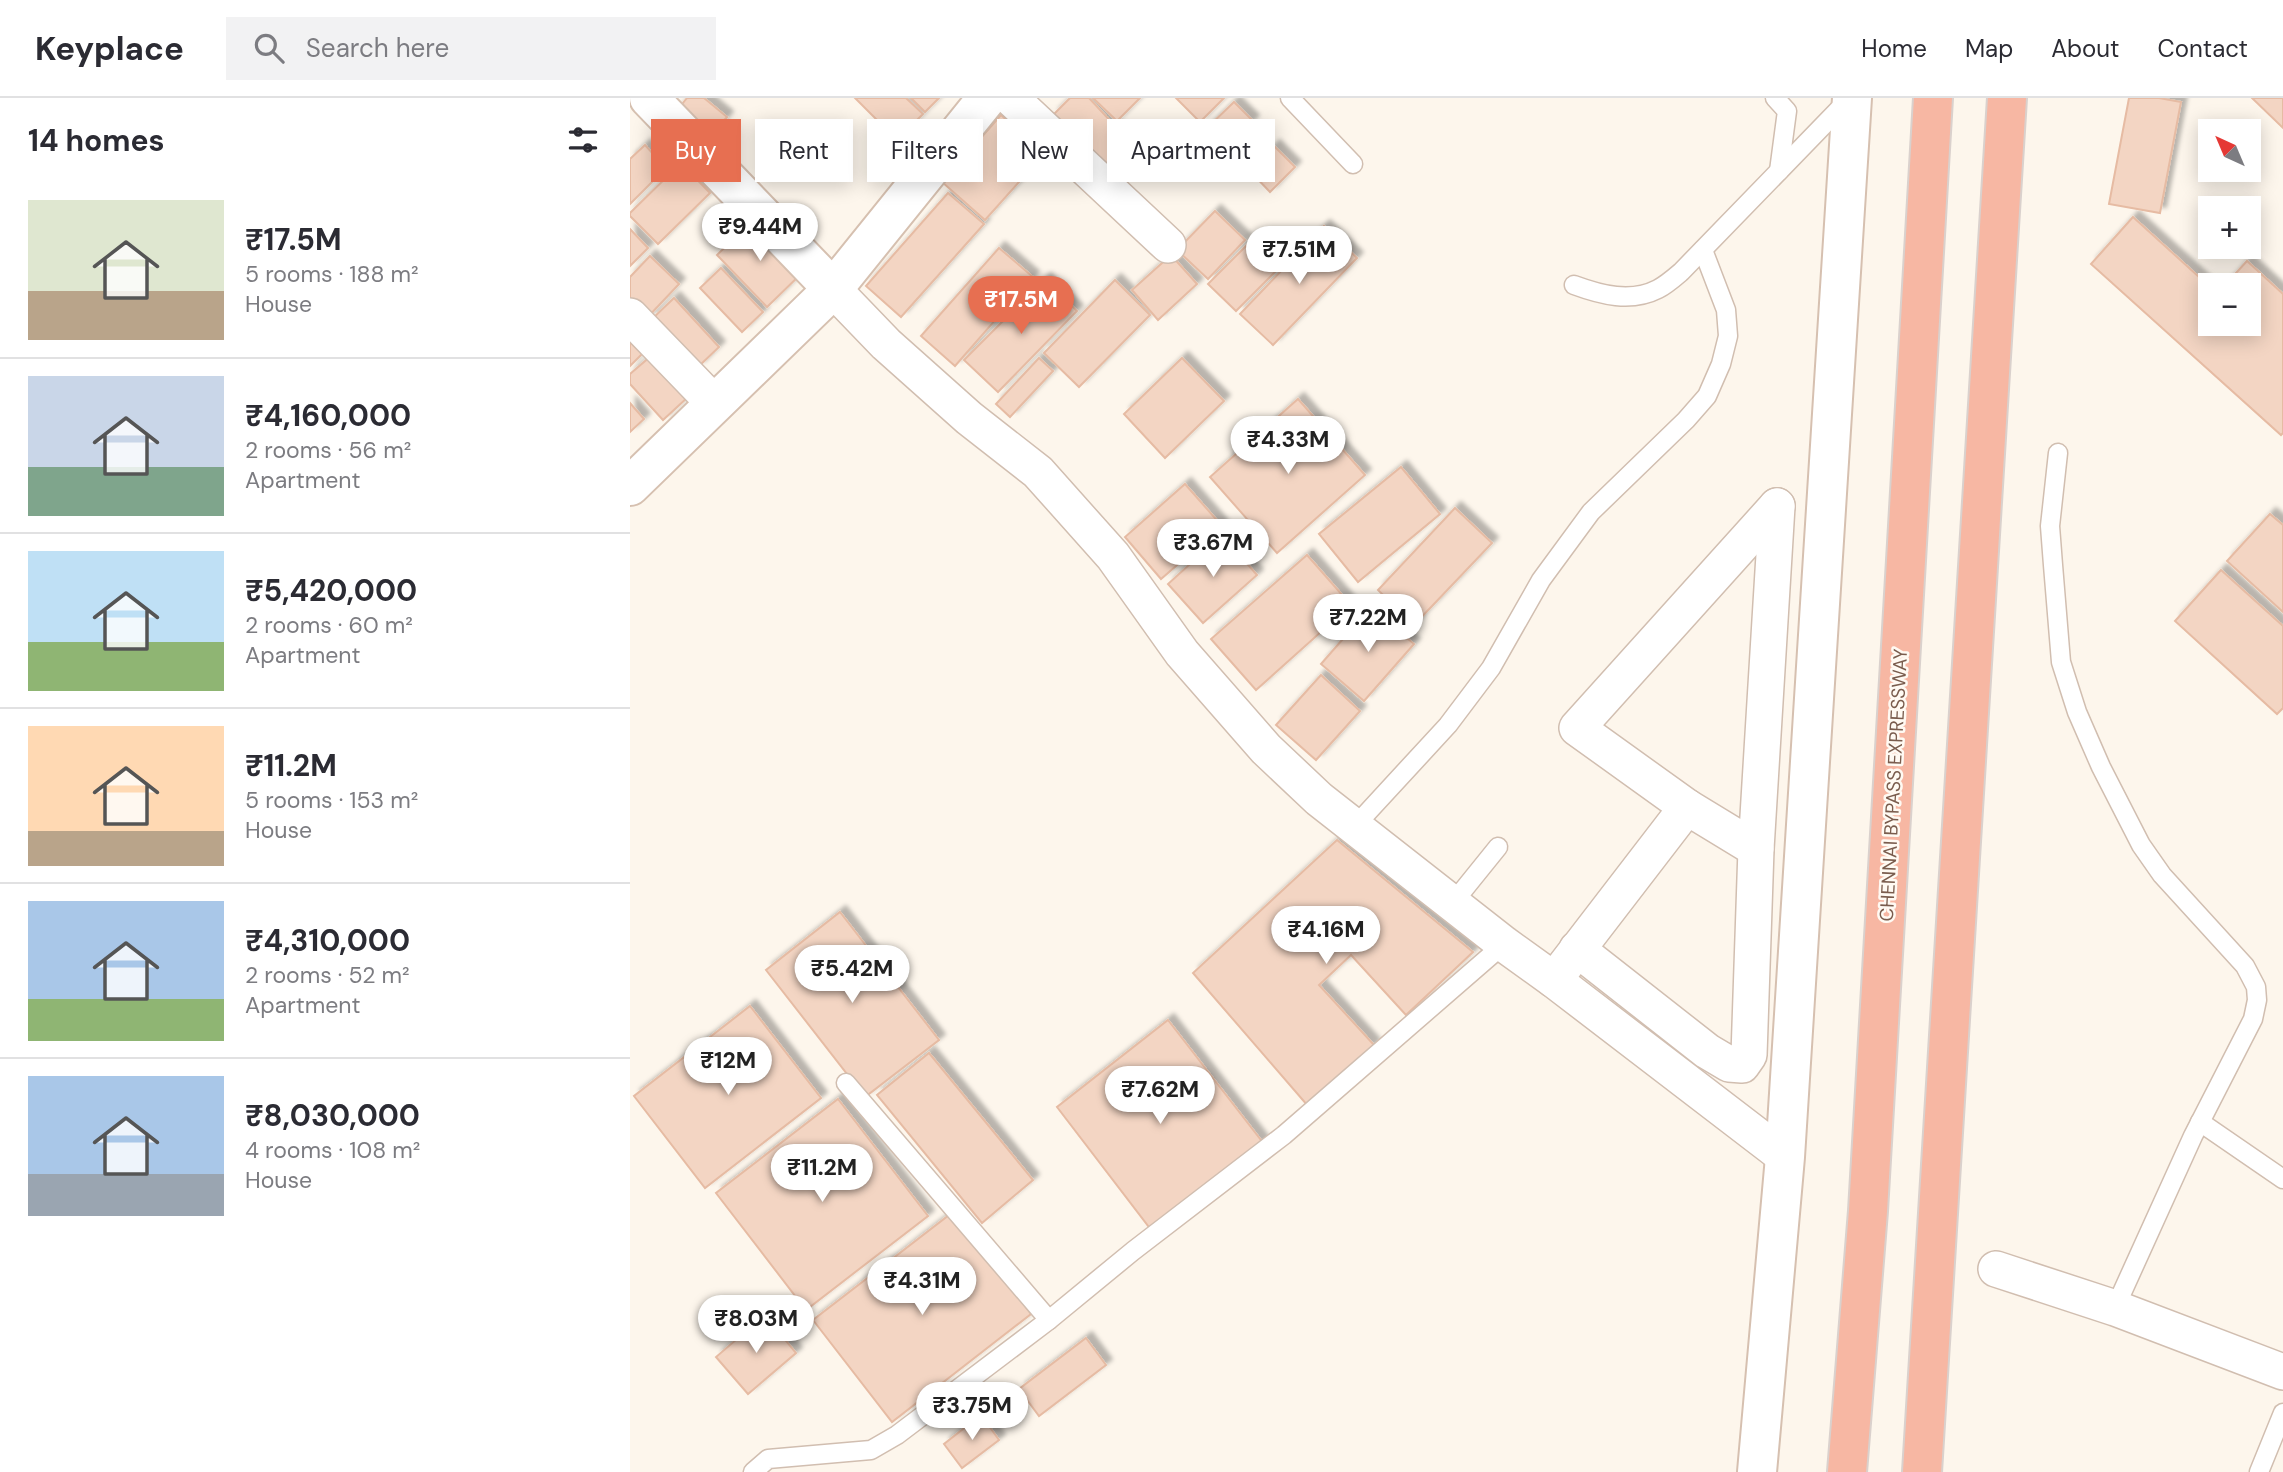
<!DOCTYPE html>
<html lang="en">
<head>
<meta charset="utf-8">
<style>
  :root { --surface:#fff; --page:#f2f2f3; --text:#2b2b33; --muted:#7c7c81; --line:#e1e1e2; --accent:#e76f51 }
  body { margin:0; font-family:"DM Sans",sans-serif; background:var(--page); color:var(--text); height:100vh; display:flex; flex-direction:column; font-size:26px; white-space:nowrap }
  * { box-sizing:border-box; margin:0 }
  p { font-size:23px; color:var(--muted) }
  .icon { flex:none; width:38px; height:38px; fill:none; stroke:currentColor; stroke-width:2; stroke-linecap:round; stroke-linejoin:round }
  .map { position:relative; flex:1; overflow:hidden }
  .details { display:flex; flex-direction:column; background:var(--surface); width:630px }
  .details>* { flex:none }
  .banner { position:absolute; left:21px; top:21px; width:665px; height:63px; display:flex; gap:14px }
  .needle { width:46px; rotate:316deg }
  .fabs { position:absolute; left:1568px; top:21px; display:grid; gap:14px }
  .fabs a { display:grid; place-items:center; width:63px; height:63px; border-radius:0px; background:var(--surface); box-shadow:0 4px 18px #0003; font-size:35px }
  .price { position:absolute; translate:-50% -60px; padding:0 16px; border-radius:24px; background:#fff; color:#222; font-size:23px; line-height:46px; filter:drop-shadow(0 2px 4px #0008) }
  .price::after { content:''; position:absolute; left:50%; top:42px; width:21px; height:16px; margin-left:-10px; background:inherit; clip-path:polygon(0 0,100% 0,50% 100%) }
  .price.selected { background:var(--accent); color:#fff }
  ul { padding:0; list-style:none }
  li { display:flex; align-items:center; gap:21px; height:175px; padding:0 28px }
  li+li { border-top:2px solid var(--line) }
  li span { display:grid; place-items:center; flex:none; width:196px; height:140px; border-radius:0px; color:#555 }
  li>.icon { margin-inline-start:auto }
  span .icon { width:84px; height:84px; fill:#fffc; stroke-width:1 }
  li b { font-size:30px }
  h2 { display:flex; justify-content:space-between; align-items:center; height:84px; padding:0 28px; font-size:30px }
  .chip { padding:0 24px; border-radius:0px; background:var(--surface); box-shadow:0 4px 18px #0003; font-size:24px; line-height:63px }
  .chip.selected { background:var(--accent); color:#fff }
  header { display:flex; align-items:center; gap:42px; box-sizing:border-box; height:98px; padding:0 35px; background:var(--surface); border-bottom:2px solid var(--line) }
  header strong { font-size:33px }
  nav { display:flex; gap:38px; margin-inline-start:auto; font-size:24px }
  .search { width:490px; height:63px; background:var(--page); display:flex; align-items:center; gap:18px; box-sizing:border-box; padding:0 24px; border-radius:0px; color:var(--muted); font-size:26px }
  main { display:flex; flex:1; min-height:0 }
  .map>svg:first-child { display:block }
  .building { fill:#f3d5c3; stroke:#e6bba3; stroke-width:2; filter:url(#shadow) }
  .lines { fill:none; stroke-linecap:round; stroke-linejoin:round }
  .lane-casing { stroke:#d1beb0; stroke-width:21 }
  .street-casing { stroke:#d1beb0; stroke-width:38 }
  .secondary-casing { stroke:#d6c0b0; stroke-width:42 }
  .highway-casing { stroke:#dad1cd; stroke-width:42 }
  .lane { stroke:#fff; stroke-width:18 }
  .street { stroke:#fff; stroke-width:35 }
  .secondary { stroke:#fff; stroke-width:38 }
  .highway { stroke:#f7b7a3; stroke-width:38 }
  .labels { text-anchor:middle; stroke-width:5; stroke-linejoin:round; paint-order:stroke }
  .street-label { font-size:19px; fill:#7a5c4d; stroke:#fffaf3 }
</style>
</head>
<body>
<header>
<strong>Keyplace</strong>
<div class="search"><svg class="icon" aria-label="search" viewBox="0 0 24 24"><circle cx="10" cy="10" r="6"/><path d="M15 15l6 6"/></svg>Search here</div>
<nav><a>Home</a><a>Map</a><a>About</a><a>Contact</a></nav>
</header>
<main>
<section class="details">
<h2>14 homes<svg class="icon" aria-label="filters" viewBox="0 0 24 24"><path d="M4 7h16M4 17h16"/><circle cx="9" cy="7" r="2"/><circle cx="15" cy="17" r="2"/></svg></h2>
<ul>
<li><span style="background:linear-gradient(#dfe7d0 65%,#b9a48a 0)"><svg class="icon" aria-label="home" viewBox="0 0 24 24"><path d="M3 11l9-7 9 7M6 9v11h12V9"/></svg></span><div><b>₹17.5M</b><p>5 rooms · 188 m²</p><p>House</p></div></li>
<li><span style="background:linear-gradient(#c9d6e8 65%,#7fa58c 0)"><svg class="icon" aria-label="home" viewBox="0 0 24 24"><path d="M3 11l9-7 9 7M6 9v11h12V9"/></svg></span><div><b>₹4,160,000</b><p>2 rooms · 56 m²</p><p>Apartment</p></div></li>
<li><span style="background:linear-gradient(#bfe0f5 65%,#8fb573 0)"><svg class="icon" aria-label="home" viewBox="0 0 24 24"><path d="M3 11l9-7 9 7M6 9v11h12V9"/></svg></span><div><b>₹5,420,000</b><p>2 rooms · 60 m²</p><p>Apartment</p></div></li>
<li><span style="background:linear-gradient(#ffd9b3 75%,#b9a48a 0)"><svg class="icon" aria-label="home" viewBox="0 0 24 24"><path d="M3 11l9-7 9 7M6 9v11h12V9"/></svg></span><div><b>₹11.2M</b><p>5 rooms · 153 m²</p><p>House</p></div></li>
<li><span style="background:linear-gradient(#a9c7e8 70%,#8fb573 0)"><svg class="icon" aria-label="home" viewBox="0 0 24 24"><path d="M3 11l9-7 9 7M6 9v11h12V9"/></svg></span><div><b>₹4,310,000</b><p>2 rooms · 52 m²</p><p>Apartment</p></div></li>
<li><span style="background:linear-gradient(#a9c7e8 70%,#9aa5b1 0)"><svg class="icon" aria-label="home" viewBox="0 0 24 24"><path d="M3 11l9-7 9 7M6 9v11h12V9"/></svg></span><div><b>₹8,030,000</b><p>4 rooms · 108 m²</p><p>House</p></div></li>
</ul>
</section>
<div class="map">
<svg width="1653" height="1374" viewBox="0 0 1653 1374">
  <defs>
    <filter id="shadow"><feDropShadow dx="6" dy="-6" stdDeviation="2" flood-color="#0004"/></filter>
  </defs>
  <rect width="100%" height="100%" fill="#fdf6ec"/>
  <g class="building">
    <polygon points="57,0 74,0 97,19 77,42 45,15"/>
    <polygon points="225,0 276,0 293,16 267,42"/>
    <polygon points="281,0 309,0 295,14"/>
    <polygon points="440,0 459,0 503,47 476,73 423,17"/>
    <polygon points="463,0 510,0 487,23"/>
    <polygon points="546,0 594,0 570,24"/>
    <polygon points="1499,0 1529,0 1551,4 1530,115 1479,106"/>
    <polygon points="1622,0 1653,0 1653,30"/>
    <polygon points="604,4 623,23 596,49 577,30"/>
    <polygon points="371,17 414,56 355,122 312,84"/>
    <polygon points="15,47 36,70 0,106 0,61"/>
    <polygon points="644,48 665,69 640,94 619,72"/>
    <polygon points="51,65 80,95 28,146 0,118 0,115"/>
    <polygon points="318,95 354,126 271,219 236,188"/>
    <polygon points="585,113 615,142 578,181 547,152"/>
    <polygon points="1503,119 1580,189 1580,226 1619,226 1619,187 1595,187 1617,163 1653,196 1653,335 1651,337 1461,166"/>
    <polygon points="123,122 173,174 137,209 87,157"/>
    <polygon points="694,128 727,160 643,247 610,216"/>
    <polygon points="0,131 18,150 0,168"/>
    <polygon points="621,143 649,170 606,213 578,186"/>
    <polygon points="369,150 403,179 325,268 291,238"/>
    <polygon points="541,157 567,186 528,222 502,192"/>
    <polygon points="20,158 49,186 15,222 0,207 0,179"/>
    <polygon points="91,170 133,214 112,234 70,190"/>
    <polygon points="415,181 447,213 368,294 334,262"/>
    <polygon points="485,182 520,217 449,289 414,255"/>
    <polygon points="44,200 89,249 68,269 22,221"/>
    <polygon points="0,244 12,256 0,268"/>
    <polygon points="21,258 58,299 33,322 0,286 0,276"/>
    <polygon points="409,260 423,273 380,319 366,306"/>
    <polygon points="552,260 594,303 535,360 494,316"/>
    <polygon points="668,301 735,377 647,455 580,379"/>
    <polygon points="0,305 14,321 0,334"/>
    <polygon points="771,369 810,416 728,484 689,436"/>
    <polygon points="555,386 592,428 531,481 495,439"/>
    <polygon points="825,410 862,445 784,527 748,492"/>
    <polygon points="1640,416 1653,427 1653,514 1597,463"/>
    <polygon points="592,437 627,477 573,525 538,486"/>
    <polygon points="677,457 721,507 626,592 581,541"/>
    <polygon points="1591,472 1653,528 1653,610 1647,616 1545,523"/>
    <polygon points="741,509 784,546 734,603 691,566"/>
    <polygon points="691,577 730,613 686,662 646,627"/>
    <polygon points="707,742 843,854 776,917 721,857 689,887 744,947 678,1008 563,875"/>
    <polygon points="210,814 309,942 235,999 136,872"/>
    <polygon points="120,908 191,1000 75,1090 4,998"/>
    <polygon points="538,922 634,1046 522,1133 427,1009"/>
    <polygon points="299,955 403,1082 352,1125 247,997"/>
    <polygon points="208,1001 298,1118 176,1212 86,1095"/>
    <polygon points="323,1114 401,1216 262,1324 183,1222"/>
    <polygon points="135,1217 166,1255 118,1296 86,1259"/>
    <polygon points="456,1240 476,1267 409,1318 389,1291"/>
    <polygon points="351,1317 369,1342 332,1370 314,1346"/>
  </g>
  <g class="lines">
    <defs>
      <g id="lane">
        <polyline points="660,0 723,66"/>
        <polyline points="1145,0 1157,13 1149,73"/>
        <path d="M944 187C971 197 1001 205 1028 191 1036 187 1044 180 1051 174L1217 3"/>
        <polyline points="1428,355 1420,428 1423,467 1431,564 1447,614 1471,669 1511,747 1532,777 1615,868 1626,889 1627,902 1623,921 1563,1038 1485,1210"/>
        <polyline points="724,729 818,627 861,570 911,482 961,414 1056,322 1077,298 1091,266 1098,238 1096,212 1073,152"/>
        <polyline points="822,806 868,749"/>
        <polyline points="216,985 419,1222"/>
        <polyline points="1570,1024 1653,1081"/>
        <polyline points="123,1374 138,1361 241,1352 267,1337 419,1222 503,1153 654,1037 874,846"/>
        <polyline points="1629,1374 1653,1315"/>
      </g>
      <g id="street">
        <polyline points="381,0 538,147"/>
        <polyline points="203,191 256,246 339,320 408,374 483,458 552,555 636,651 689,701 874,846 924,882 1155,1059"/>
        <polyline points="0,218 85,306"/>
        <polyline points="1057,709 947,630 1147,408"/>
        <polyline points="947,851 1077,953 1099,966 1112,967 1119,957 1126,751"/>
        <polyline points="924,882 1057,709 1126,751 1147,408"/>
        <polyline points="1366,1171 1485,1210 1653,1274"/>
      </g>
      <g id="secondary">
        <polyline points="19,0 203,191"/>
        <polyline points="0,388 203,191 357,0"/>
        <polyline points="1127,1374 1155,1059 1222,0"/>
      </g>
      <g id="highway">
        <polyline points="1217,1374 1238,1113 1303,0"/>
        <polyline points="1292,1374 1377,0"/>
      </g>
    </defs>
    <use href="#lane" class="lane-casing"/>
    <use href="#street" class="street-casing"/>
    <use href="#secondary" class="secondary-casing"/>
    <use href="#highway" class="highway-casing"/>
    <use href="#lane" class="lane"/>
    <use href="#street" class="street"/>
    <use href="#secondary" class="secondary"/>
    <use href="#highway" class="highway"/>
  </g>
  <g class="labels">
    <g class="street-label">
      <text transform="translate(1263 687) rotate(-87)" y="7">CHENNAI BYPASS EXPRESSWAY</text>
    </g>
  </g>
</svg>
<div class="fabs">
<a><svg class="needle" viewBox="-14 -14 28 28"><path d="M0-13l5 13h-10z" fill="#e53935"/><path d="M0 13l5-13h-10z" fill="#7c7c81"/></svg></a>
<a>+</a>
<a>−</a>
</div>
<b class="price" style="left:130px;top:165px">₹9.44M</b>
<b class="price" style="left:669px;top:188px">₹7.51M</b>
<b class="price selected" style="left:391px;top:238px">₹17.5M</b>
<b class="price" style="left:658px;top:378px">₹4.33M</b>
<b class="price" style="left:583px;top:481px">₹3.67M</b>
<b class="price" style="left:738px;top:556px">₹7.22M</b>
<b class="price" style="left:696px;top:868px">₹4.16M</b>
<b class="price" style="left:222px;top:907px">₹5.42M</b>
<b class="price" style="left:98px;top:999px">₹12M</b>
<b class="price" style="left:530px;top:1028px">₹7.62M</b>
<b class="price" style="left:192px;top:1106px">₹11.2M</b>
<b class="price" style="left:292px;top:1219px">₹4.31M</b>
<b class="price" style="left:126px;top:1257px">₹8.03M</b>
<b class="price" style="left:342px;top:1344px">₹3.75M</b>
<div class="banner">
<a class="chip selected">Buy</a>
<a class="chip">Rent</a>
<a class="chip">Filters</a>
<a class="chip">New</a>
<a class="chip">Apartment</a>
</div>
</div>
</main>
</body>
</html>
